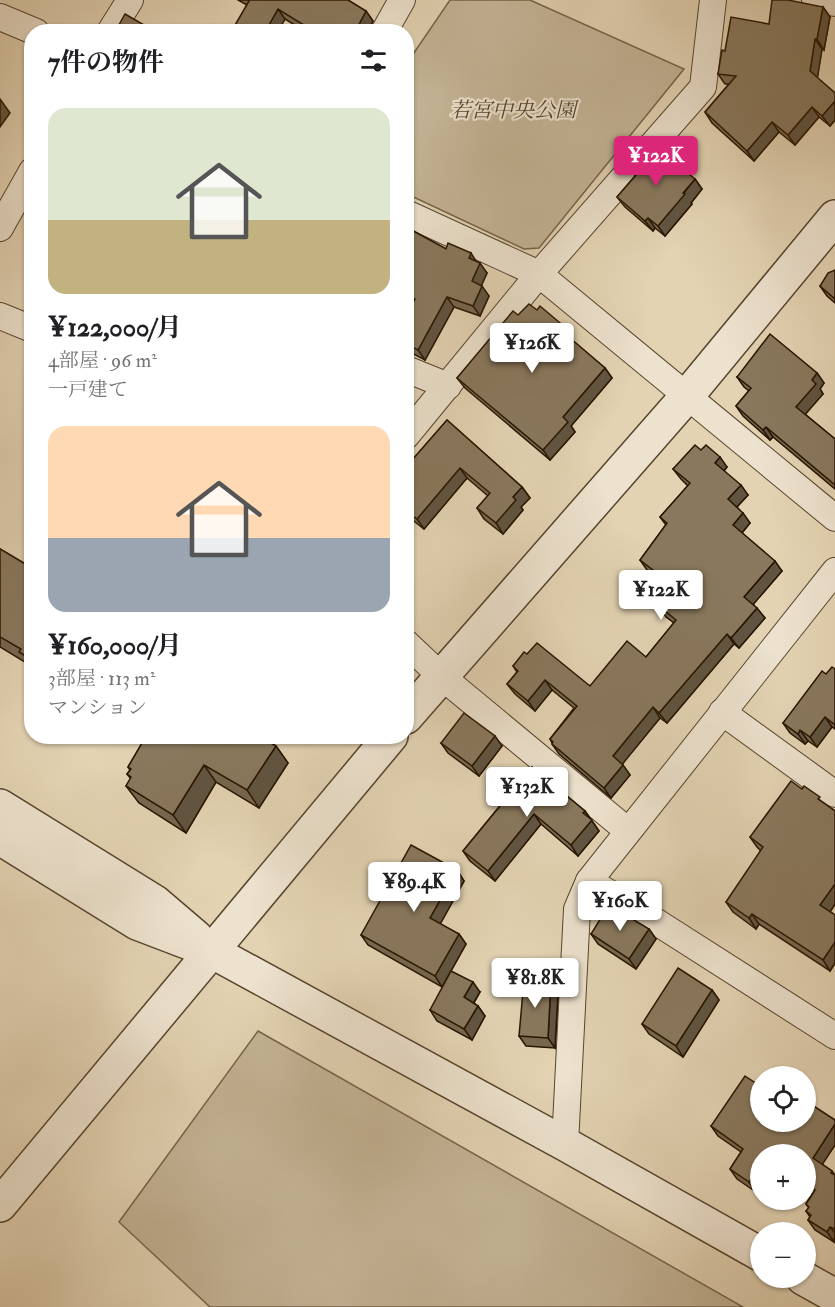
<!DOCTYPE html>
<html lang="ja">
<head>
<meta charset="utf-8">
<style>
  :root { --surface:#fff; --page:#f6f6f6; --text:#202124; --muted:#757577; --accent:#db2777 }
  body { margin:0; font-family:"IM FELL Double Pica","Noto Serif JP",serif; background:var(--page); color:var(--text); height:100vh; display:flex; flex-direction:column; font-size:22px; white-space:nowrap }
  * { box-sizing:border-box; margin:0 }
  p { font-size:20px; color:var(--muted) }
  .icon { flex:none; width:33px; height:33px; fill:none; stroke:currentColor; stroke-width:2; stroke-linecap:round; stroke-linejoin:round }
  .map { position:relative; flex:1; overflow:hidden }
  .sheet { position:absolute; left:24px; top:24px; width:390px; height:720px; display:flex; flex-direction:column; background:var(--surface); border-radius:24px; box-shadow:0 2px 4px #0004 }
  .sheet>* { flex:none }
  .tools { position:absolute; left:750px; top:1066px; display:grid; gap:12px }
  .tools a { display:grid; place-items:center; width:66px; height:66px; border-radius:50%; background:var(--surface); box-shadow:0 2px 4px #0004; font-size:30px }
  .price { position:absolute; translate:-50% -51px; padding:0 14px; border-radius:6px; background:#fff; color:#222; font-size:20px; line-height:39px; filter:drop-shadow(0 2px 3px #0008) }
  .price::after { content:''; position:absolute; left:50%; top:36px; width:18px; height:14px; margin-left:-9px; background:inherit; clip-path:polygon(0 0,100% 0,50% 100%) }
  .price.on { background:var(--accent); color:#fff }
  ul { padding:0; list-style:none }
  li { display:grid; align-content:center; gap:12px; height:318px; padding:0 24px }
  li span { display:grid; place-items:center; height:186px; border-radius:18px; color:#555 }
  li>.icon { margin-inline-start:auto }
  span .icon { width:108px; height:108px; fill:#fffc; stroke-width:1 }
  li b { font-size:26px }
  h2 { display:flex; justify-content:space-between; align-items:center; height:72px; padding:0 24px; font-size:26px }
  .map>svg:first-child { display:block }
  .green { fill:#c3b395; stroke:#76644a; stroke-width:1.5 }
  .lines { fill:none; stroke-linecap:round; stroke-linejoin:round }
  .minor-casing { stroke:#57442d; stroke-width:28 }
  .tertiary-casing { stroke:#57442d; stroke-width:36 }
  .minor { stroke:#ede2ce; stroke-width:26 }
  .tertiary { stroke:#ede2ce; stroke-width:33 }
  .wall { fill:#766750; stroke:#281500; stroke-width:1.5 }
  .shaded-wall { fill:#605441; stroke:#281500; stroke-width:1.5 }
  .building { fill:#89785d; stroke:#281500; stroke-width:1.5 }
  .labels { text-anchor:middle; stroke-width:4.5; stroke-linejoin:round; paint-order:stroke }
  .park-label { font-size:21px; font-style:italic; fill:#56442d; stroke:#ede2ce }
</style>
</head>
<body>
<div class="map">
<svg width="835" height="1307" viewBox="0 0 835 1307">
  <rect width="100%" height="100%" fill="#e3d3b3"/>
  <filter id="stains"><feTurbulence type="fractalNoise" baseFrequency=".00333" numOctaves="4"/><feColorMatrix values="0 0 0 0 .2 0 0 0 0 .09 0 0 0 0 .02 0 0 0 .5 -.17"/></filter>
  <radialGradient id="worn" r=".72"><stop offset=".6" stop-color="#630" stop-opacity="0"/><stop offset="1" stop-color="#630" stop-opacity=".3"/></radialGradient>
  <g class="green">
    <polygon points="450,0 530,0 684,69 539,248 524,249 407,194 407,63"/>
    <polygon points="258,1031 743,1307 210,1307 119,1222"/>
  </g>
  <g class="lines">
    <defs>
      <g id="minor">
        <polyline points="713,0 703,87 539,274 835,518"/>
        <polyline points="815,0 835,3"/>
        <polyline points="0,17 36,32"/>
        <polyline points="110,32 130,0"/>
        <polyline points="384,32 402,0"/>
        <polyline points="406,213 539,274 406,436"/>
        <polyline points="0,228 32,171"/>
        <polyline points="0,316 32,329"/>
        <polyline points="406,369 448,386"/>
        <polyline points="406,643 441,676 628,831"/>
        <polyline points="722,712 835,794"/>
        <polyline points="589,881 835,571"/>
        <polyline points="565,1144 577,909 589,881 644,914 835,1036"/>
      </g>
      <g id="tertiary">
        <polyline points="406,717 687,396 835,217"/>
        <polyline points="0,806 155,902 196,937"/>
        <polyline points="0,838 137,923 213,952 565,1144 760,1254"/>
        <polyline points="0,1205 391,736"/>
        <polyline points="803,1278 835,1296"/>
      </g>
    </defs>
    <use href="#minor" class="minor-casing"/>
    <use href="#tertiary" class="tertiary-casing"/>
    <use href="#minor" class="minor"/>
    <use href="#tertiary" class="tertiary"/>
  </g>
  <g class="wall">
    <polygon points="238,0 348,0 366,11 373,21 367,32 306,32 285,19 247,5"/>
    <polygon points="823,7 830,17 824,50 822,49 817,78 835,93 835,120 830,126 819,117 795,145 779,132 754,161 712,123 705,112 729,84 725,84 718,74 725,51 769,24"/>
    <polygon points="633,172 695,179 702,189 691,203 692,204 665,236 655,228 653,231 625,207 617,197 635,176"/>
    <polygon points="406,227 446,249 476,261 487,273 481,286 489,296 480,316 454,307 425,360 406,350 406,314 412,304 406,301"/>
    <polygon points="835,270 835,303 827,296 820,286"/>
    <polygon points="518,315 573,339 572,340 605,368 612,378 571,426 575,432 550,460 465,388 457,378"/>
    <polygon points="817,373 824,383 820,389 823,394 805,414 835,439 835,489 773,437 770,440 743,416 736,406 749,391 744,387 737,377"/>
    <polygon points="447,420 522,487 530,498 521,507 523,510 503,534 484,519 477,508 488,496 467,478 424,529 406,515 406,467"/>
    <polygon points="701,450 727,467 724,471 748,495 737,507 750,523 742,533 782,571 753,604 765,618 739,648 734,644 667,723 660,718 622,764 630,775 611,798 559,754 552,744 552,743 550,739 574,708 552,690 535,711 515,694 507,684 517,672 513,666 527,654 590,686 646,657 674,623 666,617 659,606 673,590 647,570 640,560 666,525 660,517 688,486 681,479 673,469"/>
    <polygon points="0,549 32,568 32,670 25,662 0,647"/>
    <polygon points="835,669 835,729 832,727 817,747 808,741 805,744 790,733 783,723 826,674"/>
    <polygon points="141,736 260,736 276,746 288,763 259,808 216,782 186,833 139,803 126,786 131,779 127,774 130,770 128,767 145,739"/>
    <polygon points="441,743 502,746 479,776 448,753"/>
    <polygon points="532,767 585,811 599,831 578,856 541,824 495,881 470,861 463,851"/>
    <polygon points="802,789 835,811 835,904 830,912 835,915 835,963 830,971 759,924 756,929 733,912 726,902 761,851 757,847 750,837"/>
    <polygon points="457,870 464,881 440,924 459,934 466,944 442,987 368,945 361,935"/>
    <polygon points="649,929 656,939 636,969 598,944 591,934"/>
    <polygon points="712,990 719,1000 683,1057 649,1034 642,1024"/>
    <polygon points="480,992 474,1003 478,1006 485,1016 472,1040 437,1021 430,1010"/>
    <polygon points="558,992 555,1048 526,1046 519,1036"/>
    <polygon points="835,1120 835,1145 822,1164 832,1171 835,1175 835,1241 834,1242 815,1230 808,1220 810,1217 806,1211 809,1208 806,1204 812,1194 806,1189 806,1155 760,1155 760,1186 756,1192 737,1179 730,1169 741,1152 718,1136 711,1126 760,1122"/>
  </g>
  <g class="shaded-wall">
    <polygon points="823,7 830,17 824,50 817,39"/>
    <polygon points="278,9 285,19 278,32 265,32"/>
    <polygon points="366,11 373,21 367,32 355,32"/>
    <polygon points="815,39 822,49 817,81 810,71"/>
    <polygon points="0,99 10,113 0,127"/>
    <polygon points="835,101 835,120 830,126 822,116"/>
    <polygon points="812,107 819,117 795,145 788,135"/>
    <polygon points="772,122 779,132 754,161 747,151"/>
    <polygon points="695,179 702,189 691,203 692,204 665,236 658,226"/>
    <polygon points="648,218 655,228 653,231 645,221"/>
    <polygon points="471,253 478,264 469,258"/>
    <polygon points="480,263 487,273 479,291 472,281"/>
    <polygon points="482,286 489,296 480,316 473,306"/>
    <polygon points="447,297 454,307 425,360 418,350"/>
    <polygon points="566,328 573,339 570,342 563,332"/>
    <polygon points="605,368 612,378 571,426 575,432 550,460 543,450 563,417"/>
    <polygon points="817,373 824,383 820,389 823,394 803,417 796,407 812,380"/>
    <polygon points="766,427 773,437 770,440 763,430"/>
    <polygon points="720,457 727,467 722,473 715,463"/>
    <polygon points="460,468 467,478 424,529 417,519"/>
    <polygon points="741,485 748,495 735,509 728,499"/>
    <polygon points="522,487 530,498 521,507 523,510 503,534 496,523 513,497"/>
    <polygon points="743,513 750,523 740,535 733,525"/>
    <polygon points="775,561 782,571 751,607 744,597"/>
    <polygon points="32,591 32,604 27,598"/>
    <polygon points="757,608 765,618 739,648 731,638"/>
    <polygon points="727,634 734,644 667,723 659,713"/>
    <polygon points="545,680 552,690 535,711 528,701"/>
    <polygon points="653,707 660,718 620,767 613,756"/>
    <polygon points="825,717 832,727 817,747 810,737"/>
    <polygon points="800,730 808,741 805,744 798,734"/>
    <polygon points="495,736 502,746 479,776 472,766"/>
    <polygon points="276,746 288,763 259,808 247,790"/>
    <polygon points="204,765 216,782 186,833 173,815"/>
    <polygon points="623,765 630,775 611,798 604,788"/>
    <polygon points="585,811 599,831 578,856 571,845 583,813"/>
    <polygon points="534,814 541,824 495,881 488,871"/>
    <polygon points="457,870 464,881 438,928 430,918"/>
    <polygon points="835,884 835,904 828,915 820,905"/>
    <polygon points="752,914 759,924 756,929 749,918"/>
    <polygon points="649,929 656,939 636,969 629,959"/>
    <polygon points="459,934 466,944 442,987 435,976"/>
    <polygon points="835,942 835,963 830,971 823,960"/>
    <polygon points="473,982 480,992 471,1007 464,997"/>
    <polygon points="551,982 558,992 555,1048 548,1038"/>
    <polygon points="712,990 719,1000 683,1057 676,1046"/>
    <polygon points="478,1006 485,1016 472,1040 464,1029"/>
    <polygon points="835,1124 835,1145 820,1168 813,1158"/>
    <polygon points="760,1165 760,1186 756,1192 749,1182"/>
    <polygon points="830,1227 835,1233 834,1242 827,1232"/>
  </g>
  <g class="building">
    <polygon points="248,0 348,0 366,11 355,32 315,32 278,9 265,32 231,32 249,1"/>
    <polygon points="772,0 788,0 823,7 817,39 815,39 810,71 835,93 835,101 822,116 812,107 788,135 772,122 747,151 705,112 736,76 718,74 722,50 725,51 731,17 769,24"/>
    <polygon points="125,14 156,32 115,32"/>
    <polygon points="655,146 695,179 683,193 685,194 658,226 648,218 645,221 617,197 636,175 633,172"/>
    <polygon points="406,227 446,249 448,243 471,253 469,258 480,263 472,281 482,286 473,306 447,297 418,350 406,344 406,314 415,299 406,295"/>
    <polygon points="835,270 835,299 820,286 828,273"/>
    <polygon points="529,304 537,310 540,306 566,328 563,332 605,368 563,417 568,422 543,450 457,378 513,311 518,315"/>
    <polygon points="770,334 817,373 812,380 816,384 796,407 835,439 835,485 766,427 763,430 736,406 751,388 737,377"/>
    <polygon points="447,420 522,487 513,497 516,500 496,523 477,508 490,493 460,468 417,519 406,511 406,467"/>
    <polygon points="695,445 701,450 706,445 720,457 715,463 741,485 728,499 743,513 733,525 775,561 744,597 757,608 731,638 727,634 659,713 653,707 613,756 623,765 604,788 552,744 553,742 550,739 577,706 545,680 528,701 507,684 518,671 513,666 524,652 527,654 537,643 590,686 627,641 646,657 676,620 659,606 675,587 640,560 667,523 660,517 690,483 673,469"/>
    <polygon points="0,549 32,568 32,591 27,598 32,601 32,660 19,652 21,649 0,637"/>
    <polygon points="832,667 835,669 835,725 825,717 810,737 800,730 798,734 783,723 822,671 826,674"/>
    <polygon points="464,713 495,736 472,766 441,743"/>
    <polygon points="146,736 260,736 276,746 247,790 204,765 173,815 126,786 131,777 127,774 131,769 128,767"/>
    <polygon points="532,767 585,811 583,813 592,820 571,845 534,814 488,871 463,851"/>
    <polygon points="791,781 802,789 804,786 820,797 818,799 835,811 835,884 820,905 835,915 835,942 823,960 752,914 749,918 726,902 763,847 750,837"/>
    <polygon points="411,845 457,870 430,918 459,934 435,976 361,935"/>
    <polygon points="609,905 649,929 629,959 591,934"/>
    <polygon points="678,968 712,990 676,1046 642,1024"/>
    <polygon points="451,971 473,982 464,997 478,1006 464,1029 430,1010"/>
    <polygon points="524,980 551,982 548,1038 519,1036"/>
    <polygon points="745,1076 760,1086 760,1122 806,1122 806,1101 835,1120 835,1124 813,1158 832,1171 831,1173 835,1175 835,1229 830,1227 827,1232 808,1220 811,1215 806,1211 809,1207 806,1204 815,1190 806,1184 806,1155 760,1155 760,1165 749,1182 730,1169 743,1149 711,1126"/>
  </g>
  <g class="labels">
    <g class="park-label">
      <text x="513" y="117">若宮中央公園</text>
    </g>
  </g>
  <rect width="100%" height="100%" filter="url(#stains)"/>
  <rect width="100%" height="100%" fill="url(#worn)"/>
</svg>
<div class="tools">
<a><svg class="icon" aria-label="locate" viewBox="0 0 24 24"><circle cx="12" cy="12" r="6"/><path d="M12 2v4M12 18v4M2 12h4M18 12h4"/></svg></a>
<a>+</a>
<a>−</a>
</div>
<b class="price on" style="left:656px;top:187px">¥122K</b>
<b class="price" style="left:532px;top:374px">¥126K</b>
<b class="price" style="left:661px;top:621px">¥122K</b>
<b class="price" style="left:527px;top:818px">¥132K</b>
<b class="price" style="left:414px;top:913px">¥89.4K</b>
<b class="price" style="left:620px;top:932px">¥160K</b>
<b class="price" style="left:535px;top:1009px">¥81.8K</b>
<section class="sheet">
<h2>7件の物件<svg class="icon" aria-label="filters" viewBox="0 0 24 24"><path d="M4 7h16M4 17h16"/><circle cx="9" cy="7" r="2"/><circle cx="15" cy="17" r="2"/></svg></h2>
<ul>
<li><span style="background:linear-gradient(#dfe7d0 60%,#c2b280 0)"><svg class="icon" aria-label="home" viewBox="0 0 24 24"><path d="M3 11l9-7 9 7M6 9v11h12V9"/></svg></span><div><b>¥122,000/月</b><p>4部屋 · 96 m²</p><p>一戸建て</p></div></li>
<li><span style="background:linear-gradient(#ffd9b3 60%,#9aa5b1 0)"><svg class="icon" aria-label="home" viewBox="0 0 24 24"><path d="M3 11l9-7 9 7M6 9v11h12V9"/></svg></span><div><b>¥160,000/月</b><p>3部屋 · 113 m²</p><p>マンション</p></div></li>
</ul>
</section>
</div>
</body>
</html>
